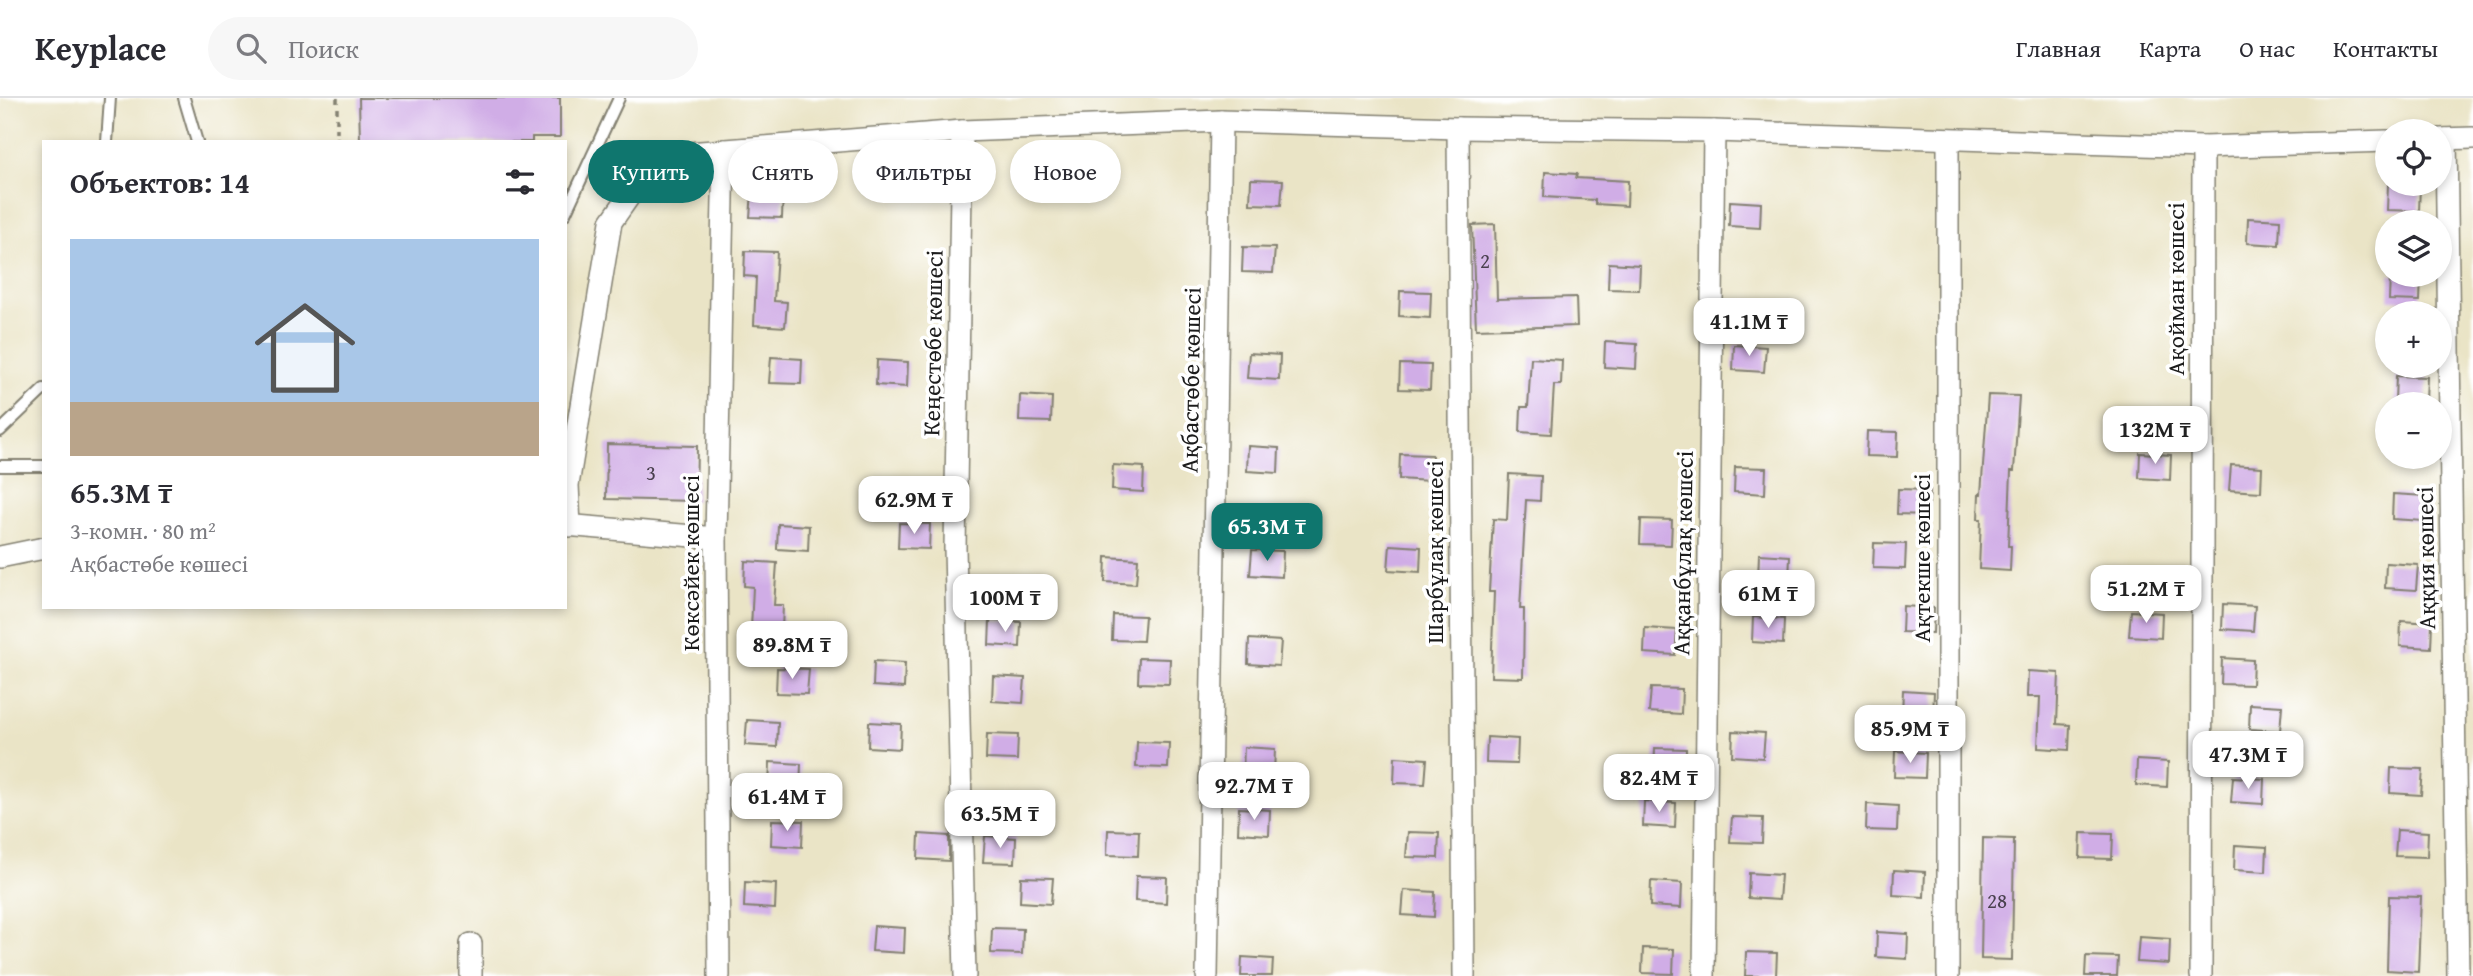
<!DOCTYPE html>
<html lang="ru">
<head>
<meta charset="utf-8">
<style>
  :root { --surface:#fff; --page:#f7f7f7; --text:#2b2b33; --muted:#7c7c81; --line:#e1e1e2; --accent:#0f766e }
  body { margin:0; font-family:"Gentium Book Plus",serif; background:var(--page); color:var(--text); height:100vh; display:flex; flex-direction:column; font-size:26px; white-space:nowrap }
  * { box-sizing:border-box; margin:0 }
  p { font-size:23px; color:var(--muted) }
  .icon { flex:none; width:38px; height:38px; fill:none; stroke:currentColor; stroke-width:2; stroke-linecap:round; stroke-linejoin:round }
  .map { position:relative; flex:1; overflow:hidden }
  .details { position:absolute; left:42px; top:42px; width:525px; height:469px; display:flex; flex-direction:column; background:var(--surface); border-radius:0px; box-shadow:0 4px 10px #0003 }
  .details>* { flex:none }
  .guide { position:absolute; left:588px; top:42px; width:665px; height:63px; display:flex; gap:14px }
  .buttons { position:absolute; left:2375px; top:21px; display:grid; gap:14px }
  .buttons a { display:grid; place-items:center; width:77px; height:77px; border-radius:50%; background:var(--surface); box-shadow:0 4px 10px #0003; font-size:35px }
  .price { position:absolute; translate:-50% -60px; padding:0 16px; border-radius:14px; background:#fff; color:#222; font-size:23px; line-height:46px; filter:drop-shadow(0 2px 4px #0008) }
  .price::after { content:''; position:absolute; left:50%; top:42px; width:21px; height:16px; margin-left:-10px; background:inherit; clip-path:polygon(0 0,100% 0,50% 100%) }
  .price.on { background:var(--accent); color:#fff }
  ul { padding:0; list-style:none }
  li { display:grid; align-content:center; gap:14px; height:371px; padding:0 28px }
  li+li { border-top:2px solid var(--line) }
  li span { display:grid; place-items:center; height:217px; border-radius:0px; color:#555 }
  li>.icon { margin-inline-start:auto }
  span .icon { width:126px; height:126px; fill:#fffc; stroke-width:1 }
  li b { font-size:30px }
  h2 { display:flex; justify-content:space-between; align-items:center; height:84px; padding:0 28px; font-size:30px }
  .pill { padding:0 24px; border-radius:32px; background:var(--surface); box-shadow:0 4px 10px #0003; font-size:24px; line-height:63px }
  .pill.on { background:var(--accent); color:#fff }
  header { display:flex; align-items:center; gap:42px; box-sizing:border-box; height:98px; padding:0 35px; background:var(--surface); border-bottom:2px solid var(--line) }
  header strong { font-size:33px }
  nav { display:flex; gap:38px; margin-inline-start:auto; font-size:24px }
  .search { width:490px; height:63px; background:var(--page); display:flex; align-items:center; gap:18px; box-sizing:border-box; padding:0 24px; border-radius:38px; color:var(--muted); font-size:26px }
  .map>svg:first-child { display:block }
  .building { fill:#d0ade6 }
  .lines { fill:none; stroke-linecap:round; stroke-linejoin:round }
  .lane-casing { stroke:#838071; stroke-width:14 }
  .street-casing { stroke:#838071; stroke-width:24 }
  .path { stroke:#838071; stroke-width:3.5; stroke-dasharray:5 5; stroke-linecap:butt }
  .lane { stroke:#fff; stroke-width:10 }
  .street { stroke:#fff; stroke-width:21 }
  .labels { text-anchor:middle; stroke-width:7; stroke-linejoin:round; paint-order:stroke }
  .number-label { font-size:21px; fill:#49404e }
  .street-label { font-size:24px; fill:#1c1c1c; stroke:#fff }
</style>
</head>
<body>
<header>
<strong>Keyplace</strong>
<div class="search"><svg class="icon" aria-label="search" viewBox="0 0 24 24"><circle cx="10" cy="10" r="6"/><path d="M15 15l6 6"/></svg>Поиск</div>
<nav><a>Главная</a><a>Карта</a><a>О нас</a><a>Контакты</a></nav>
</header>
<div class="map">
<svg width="2473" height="878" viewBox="0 0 2473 878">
  <rect width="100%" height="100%" fill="#fff"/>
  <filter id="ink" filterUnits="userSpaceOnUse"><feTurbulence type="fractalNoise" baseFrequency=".0143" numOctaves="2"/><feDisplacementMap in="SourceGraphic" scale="14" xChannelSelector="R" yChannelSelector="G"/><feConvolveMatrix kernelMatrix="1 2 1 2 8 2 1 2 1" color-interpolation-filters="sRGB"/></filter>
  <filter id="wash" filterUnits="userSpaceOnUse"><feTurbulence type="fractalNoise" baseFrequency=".00686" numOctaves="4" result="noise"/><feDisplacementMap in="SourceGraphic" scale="28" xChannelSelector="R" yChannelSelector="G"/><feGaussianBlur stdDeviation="1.57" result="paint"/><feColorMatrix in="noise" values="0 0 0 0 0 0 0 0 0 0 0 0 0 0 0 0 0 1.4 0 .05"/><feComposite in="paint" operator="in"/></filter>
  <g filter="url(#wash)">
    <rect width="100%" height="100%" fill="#eae4c6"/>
    <g id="blocks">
      <g class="building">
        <polygon points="359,0 560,0 560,39 532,39 532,44 360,44"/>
        <polygon points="1545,74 1577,76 1576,80 1628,83 1627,108 1595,106 1595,102 1544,99"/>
        <polygon points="1251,81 1283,82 1281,107 1250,106"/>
        <polygon points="2388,86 2420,88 2419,113 2387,112"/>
        <polygon points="752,94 783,95 782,120 750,119"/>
        <polygon points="1730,103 1761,105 1760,130 1729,128"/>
        <polygon points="2248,120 2280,122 2279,147 2247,145"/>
        <polygon points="1495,126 1497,201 1576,199 1577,228 1476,231 1472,127"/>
        <polygon points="1243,149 1275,150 1273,175 1242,174"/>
        <polygon points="745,153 777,154 774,203 787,204 785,229 754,227 756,179 744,178"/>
        <polygon points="1609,165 1640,167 1639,192 1608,191"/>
        <polygon points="2390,177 2421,178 2420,203 2389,202"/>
        <polygon points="1400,193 1431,194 1430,220 1399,218"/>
        <polygon points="1605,244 1637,246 1636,271 1604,269"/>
        <polygon points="1734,247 1766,249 1764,274 1733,272"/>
        <polygon points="1249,255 1280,257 1279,282 1247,280"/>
        <polygon points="771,259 802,261 801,286 769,285"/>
        <polygon points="1531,260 1562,262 1561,287 1554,287 1551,336 1520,334 1521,309 1528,309"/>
        <polygon points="877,262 908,264 907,289 876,287"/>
        <polygon points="1400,266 1431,267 1430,292 1399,291"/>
        <polygon points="2396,278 2427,279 2426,304 2395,303"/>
        <polygon points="1020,297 1052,299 1051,324 1019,323"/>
        <polygon points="1988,297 2019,298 2014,373 2011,373 2008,448 2011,448 2010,473 1979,471 1981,421 1978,421 1979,396 1981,396"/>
        <polygon points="1867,333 1898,334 1897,359 1866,358"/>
        <polygon points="607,346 697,348 696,403 606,401"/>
        <polygon points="1248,348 1279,350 1278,375 1247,373"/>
        <polygon points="2140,355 2171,357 2170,382 2139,380"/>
        <polygon points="1400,356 1432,357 1430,383 1399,381"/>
        <polygon points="1113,367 1144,369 1143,394 1112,392"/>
        <polygon points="2231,367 2262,369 2261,394 2229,392"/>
        <polygon points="1735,369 1766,370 1765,396 1734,394"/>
        <polygon points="1509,376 1541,378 1540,403 1526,402 1520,511 1524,511 1523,580 1491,579 1494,494 1489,494 1493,421 1507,422"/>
        <polygon points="1898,391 1930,392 1928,417 1897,416"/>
        <polygon points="2393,396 2425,398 2424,423 2392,421"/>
        <polygon points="1641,421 1672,422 1671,447 1640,446"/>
        <polygon points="899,425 930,426 929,451 898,450"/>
        <polygon points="778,426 809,428 808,453 777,451"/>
        <polygon points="1874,445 1906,446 1905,471 1873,470"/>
        <polygon points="1390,447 1421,449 1420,474 1388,472"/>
        <polygon points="1252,452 1283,453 1282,479 1250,477"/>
        <polygon points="1759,456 1790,458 1789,483 1758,481"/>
        <polygon points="1106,459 1138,461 1136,486 1105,484"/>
        <polygon points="745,463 777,465 774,507 783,507 782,532 751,531 753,489 744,488"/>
        <polygon points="2386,465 2418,467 2416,492 2385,490"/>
        <polygon points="2223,506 2255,508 2253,533 2222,531"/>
        <polygon points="1903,508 1934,510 1933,535 1902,534"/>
        <polygon points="2131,513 2162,515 2161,540 2129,538"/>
        <polygon points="1113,517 1145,518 1143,543 1112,542"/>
        <polygon points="1753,519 1784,521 1783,546 1752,544"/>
        <polygon points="990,522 1021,524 1020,549 989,547"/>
        <polygon points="2401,523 2432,525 2431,550 2400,548"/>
        <polygon points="1645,530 1677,532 1675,557 1644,555"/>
        <polygon points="1249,541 1281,543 1279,568 1248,566"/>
        <polygon points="1139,560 1170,561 1169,586 1138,585"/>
        <polygon points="2222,560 2253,562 2252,587 2221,586"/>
        <polygon points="874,563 905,565 904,590 873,588"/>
        <polygon points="777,570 809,571 807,596 776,595"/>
        <polygon points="2028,573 2059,575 2057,626 2070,627 2069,652 2038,650 2040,599 2027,599"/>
        <polygon points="993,578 1025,580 1023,605 992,603"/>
        <polygon points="1651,590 1682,591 1681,616 1649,614"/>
        <polygon points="1903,592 1934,594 1933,619 1902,617"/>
        <polygon points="2250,606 2282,608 2280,633 2249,631"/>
        <polygon points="747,622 778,624 777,649 745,647"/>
        <polygon points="869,624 901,626 900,651 868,649"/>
        <polygon points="1733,633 1765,635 1763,660 1732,658"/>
        <polygon points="987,636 1018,637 1017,662 986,661"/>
        <polygon points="1487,639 1518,641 1517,666 1486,665"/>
        <polygon points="1137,644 1169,645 1168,670 1136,669"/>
        <polygon points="1244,649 1275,651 1274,676 1243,674"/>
        <polygon points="1655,650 1686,651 1685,676 1654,675"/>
        <polygon points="1895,653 1926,655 1925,680 1894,679"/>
        <polygon points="1395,659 1427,661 1425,686 1394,685"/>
        <polygon points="2137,662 2168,664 2167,689 2136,687"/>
        <polygon points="770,664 801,666 800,691 769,689"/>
        <polygon points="2391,670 2423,671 2421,697 2390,695"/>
        <polygon points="2233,679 2264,681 2263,706 2231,704"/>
        <polygon points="1013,700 1044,702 1043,727 1012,725"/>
        <polygon points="1644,703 1676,705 1675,730 1643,728"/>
        <polygon points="1867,706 1898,708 1897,733 1866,732"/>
        <polygon points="1239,710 1270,712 1269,737 1238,735"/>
        <polygon points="1732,719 1763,720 1762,745 1730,744"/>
        <polygon points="772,722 803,723 802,749 771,747"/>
        <polygon points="1108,732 1139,733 1138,758 1107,757"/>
        <polygon points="2397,732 2428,734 2427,759 2395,758"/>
        <polygon points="1408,734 1439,735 1438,760 1406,759"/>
        <polygon points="2081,735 2113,736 2112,761 2080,760"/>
        <polygon points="919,736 949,738 949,763 918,761"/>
        <polygon points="985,738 1016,740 1015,765 983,764"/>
        <polygon points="1983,740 2014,741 2012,862 1981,861"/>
        <polygon points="2235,747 2267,749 2266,774 2234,772"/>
        <polygon points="1894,772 1925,774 1924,799 1893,797"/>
        <polygon points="1749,775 1781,777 1779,802 1748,800"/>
        <polygon points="1136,778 1167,779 1166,805 1135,803"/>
        <polygon points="1021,779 1053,780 1051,806 1020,804"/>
        <polygon points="1651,783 1682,785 1681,810 1650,808"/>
        <polygon points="745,784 776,786 775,811 744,809"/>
        <polygon points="1404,792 1435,794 1434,819 1402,817"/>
        <polygon points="2389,798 2421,799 2418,874 2387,872"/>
        <polygon points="874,828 905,830 904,855 872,853"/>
        <polygon points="992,830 1023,831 1022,856 991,855"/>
        <polygon points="1877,834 1908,836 1907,861 1876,859"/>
        <polygon points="2139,839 2170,841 2169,866 2137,864"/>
        <polygon points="1643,850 1674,851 1673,876 1642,875"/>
        <polygon points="1746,854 1777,855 1776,878 1745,878"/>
        <polygon points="2086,858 2118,859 2117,878 2085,878"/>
        <polygon points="1242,859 1273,861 1272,878 1241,878"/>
      </g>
    </g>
  </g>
  <g filter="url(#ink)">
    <use href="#blocks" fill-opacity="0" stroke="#838071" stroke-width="2"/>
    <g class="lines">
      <defs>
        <g id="lane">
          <polyline points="184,0 197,44"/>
          <polyline points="107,44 110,0"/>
          <polyline points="565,116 619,0"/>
          <polyline points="0,333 44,291"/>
          <polyline points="0,368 44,368"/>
        </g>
        <g id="street">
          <polyline points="1458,30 1464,878"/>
          <polyline points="962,33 955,450 965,878"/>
          <polyline points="2440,41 2473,40"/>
          <polyline points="2446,41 2458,878"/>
          <polyline points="565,427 716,440"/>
          <polyline points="570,428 568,387 611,124 639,84 688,55 962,33 1221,23 1458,30 1714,33 2203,49 2387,43"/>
          <polyline points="0,459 44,450"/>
          <polyline points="471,846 471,878"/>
          <polyline points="719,878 716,440 724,52"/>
          <polyline points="1207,878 1221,23"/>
          <polyline points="1704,878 1714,33"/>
          <polyline points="1948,878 1948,41"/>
          <polyline points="2201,878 2203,49"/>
        </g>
      </defs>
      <use href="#lane" class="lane-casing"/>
      <use href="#street" class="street-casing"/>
      <polyline class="path" points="337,0 337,44"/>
      <use href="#lane" class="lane"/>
      <use href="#street" class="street"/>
    </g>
  </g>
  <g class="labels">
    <g class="number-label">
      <text x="1485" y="170">2</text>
      <text x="651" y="382">3</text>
      <text x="1997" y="810">28</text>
    </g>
    <g class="street-label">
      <text transform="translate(2176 191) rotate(-90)" y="8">Ақойман көшесі</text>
      <text transform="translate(933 245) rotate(-89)" y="8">Кеңестөбе көшесі</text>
      <text transform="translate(1191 282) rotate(-89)" y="8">Ақбастөбе көшесі</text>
      <text transform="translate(1435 454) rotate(-90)" y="8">Шарбұлақ көшесі</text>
      <text transform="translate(1683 455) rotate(-89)" y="8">Аққанбұлақ көшесі</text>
      <text transform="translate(1922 460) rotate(-90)" y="8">Ақтекше көшесі</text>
      <text transform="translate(2426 460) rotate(-91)" y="8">Аққия көшесі</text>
      <text transform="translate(691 465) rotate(-90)" y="8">Көксәйек көшесі</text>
    </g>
  </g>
</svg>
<div class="buttons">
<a><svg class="icon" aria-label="locate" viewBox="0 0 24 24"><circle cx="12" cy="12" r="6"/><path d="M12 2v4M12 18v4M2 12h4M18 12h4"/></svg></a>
<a><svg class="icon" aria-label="layers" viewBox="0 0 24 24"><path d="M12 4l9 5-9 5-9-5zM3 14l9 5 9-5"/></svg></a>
<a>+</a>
<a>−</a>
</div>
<b class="price" style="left:1749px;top:260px">41.1M ₸</b>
<b class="price" style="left:2155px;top:368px">132M ₸</b>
<b class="price" style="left:914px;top:438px">62.9M ₸</b>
<b class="price on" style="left:1267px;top:465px">65.3M ₸</b>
<b class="price" style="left:2146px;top:527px">51.2M ₸</b>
<b class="price" style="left:1768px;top:532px">61M ₸</b>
<b class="price" style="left:1005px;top:536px">100M ₸</b>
<b class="price" style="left:792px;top:583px">89.8M ₸</b>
<b class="price" style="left:1910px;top:667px">85.9M ₸</b>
<b class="price" style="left:2248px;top:693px">47.3M ₸</b>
<b class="price" style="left:1659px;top:716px">82.4M ₸</b>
<b class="price" style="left:1254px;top:724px">92.7M ₸</b>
<b class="price" style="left:787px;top:735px">61.4M ₸</b>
<b class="price" style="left:1000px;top:752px">63.5M ₸</b>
<div class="guide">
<a class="pill on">Купить</a>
<a class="pill">Снять</a>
<a class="pill">Фильтры</a>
<a class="pill">Новое</a>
</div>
<section class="details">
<h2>Объектов: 14<svg class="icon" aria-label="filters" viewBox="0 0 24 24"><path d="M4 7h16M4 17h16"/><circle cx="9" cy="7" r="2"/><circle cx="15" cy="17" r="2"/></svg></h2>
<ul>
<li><span style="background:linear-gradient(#a9c7e8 75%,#b9a48a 0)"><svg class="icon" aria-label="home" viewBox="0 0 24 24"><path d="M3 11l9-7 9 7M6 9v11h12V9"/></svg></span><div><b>65.3M ₸</b><p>3-комн. · 80 m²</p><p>Ақбастөбе көшесі</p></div></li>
</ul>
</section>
</div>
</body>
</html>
